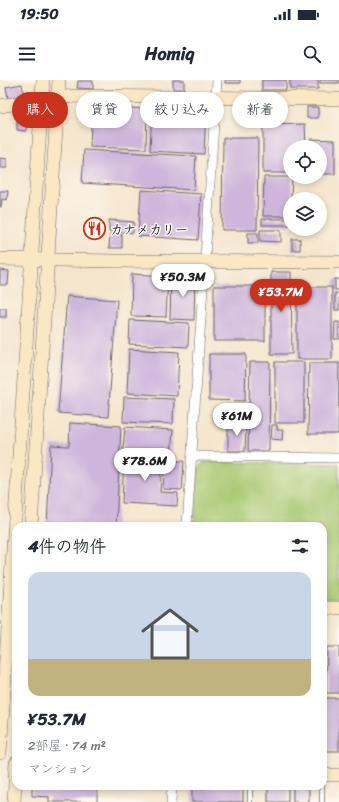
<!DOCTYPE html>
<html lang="ja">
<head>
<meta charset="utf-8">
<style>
  :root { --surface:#fff; --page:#f2f2f3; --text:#1f2937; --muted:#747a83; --line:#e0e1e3; --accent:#c8321e }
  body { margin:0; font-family:Sriracha,"Klee One",sans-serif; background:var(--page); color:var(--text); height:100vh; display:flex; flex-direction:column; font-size:15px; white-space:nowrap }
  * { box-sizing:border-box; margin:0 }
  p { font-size:13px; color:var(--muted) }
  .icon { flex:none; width:22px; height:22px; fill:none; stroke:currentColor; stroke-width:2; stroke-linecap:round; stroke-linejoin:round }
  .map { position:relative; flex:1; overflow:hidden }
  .panel { position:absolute; left:12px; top:442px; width:315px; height:268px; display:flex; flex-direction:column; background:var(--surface); border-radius:12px; box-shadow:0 2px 6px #0003 }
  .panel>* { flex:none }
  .guide { position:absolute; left:12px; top:12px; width:315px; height:36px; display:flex; gap:8px }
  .fabs { position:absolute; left:283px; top:60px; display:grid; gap:8px }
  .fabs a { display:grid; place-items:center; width:44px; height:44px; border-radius:50%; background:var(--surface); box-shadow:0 2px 6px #0003; font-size:20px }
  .price { position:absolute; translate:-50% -34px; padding:0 9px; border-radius:14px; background:#fff; color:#222; font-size:13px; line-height:26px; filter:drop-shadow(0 1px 2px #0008) }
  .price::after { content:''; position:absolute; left:50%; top:24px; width:12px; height:9px; margin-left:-6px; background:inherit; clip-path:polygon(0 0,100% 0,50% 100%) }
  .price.on { background:var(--accent); color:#fff }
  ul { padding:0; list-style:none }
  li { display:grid; align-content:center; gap:8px; height:212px; padding:0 16px }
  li+li { border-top:1px solid var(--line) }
  li span { display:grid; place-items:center; height:124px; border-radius:12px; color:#555 }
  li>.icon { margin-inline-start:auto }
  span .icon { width:72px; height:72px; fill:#fffc; stroke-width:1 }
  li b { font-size:17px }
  h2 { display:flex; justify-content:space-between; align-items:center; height:48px; padding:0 16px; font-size:17px }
  .pill { padding:0 14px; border-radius:18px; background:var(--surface); box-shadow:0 2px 6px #0003; font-size:14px; line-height:36px }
  .pill.on { background:var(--accent); color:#fff }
  .status { display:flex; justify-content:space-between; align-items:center; height:28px; padding:0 20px; background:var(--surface); direction:ltr }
  .status svg { height:11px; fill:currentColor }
  header { display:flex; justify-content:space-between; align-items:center; height:52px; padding:0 16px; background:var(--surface); font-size:18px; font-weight:700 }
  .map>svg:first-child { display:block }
  .green { fill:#a8c972; stroke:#657656 }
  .building { fill:#ceb5dc }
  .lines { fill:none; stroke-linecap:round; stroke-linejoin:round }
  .lane-casing { stroke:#6c666e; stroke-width:6 }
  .street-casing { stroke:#6c666e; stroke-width:10 }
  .secondary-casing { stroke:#6c666e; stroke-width:14 }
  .lane { stroke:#fff; stroke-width:4.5 }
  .street { stroke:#fff; stroke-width:9 }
  .secondary { stroke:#fae7c3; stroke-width:13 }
  .labels { text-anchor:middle; stroke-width:3; stroke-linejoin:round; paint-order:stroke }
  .poi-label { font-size:13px; font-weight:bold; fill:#22223b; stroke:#fbf7ec; text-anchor:start }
</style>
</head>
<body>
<div class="status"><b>19:50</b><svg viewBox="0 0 49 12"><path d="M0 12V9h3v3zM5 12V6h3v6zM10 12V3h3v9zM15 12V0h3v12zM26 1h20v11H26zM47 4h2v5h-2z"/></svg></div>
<header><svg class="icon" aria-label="menu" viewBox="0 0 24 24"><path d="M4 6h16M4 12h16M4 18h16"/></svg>Homiq<svg class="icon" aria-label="search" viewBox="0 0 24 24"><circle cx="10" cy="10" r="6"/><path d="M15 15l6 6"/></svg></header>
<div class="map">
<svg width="339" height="722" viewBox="0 0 339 722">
  <rect width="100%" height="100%" fill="#fbf7ec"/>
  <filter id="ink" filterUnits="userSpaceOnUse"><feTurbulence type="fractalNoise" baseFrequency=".025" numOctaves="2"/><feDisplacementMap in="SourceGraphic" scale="8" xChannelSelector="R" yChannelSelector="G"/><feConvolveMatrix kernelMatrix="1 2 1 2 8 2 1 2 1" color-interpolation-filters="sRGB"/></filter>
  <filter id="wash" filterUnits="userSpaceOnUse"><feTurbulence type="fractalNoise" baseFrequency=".012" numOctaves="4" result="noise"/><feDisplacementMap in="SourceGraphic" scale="16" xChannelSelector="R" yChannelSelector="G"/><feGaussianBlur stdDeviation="0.9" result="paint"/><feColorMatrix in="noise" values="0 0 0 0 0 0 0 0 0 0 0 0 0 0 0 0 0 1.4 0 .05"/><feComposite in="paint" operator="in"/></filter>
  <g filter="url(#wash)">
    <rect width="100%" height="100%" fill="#f5e5cc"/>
    <polygon class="green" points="204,382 339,384 339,519 323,519 323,446 194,446 198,388"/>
    <g id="blocks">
      <g class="building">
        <rect x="173" y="0" width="11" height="9"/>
        <rect x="225" y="0" width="15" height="3"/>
        <rect x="262" y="0" width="24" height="10"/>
        <rect x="290" y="0" width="28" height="9"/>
        <rect x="320" y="0" width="19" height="3"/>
        <polygon points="78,1 93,1 93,9 77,8"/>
        <polygon points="22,4 24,15 8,18 6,7"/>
        <polygon points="92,26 147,29 146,69 90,67"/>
        <polygon points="152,27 206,30 204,74 150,71"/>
        <rect x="307" y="27" width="11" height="11"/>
        <polygon points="17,37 27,37 26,51 17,50"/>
        <polygon points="305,44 306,67 290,67 290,93 263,93 263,45"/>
        <polygon points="223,58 258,58 257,150 222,150"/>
        <polygon points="310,59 335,60 335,94 320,94 320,67 310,67"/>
        <polygon points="84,70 196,76 194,110 82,103"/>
        <polygon points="0,78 7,79 7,88 0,88"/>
        <polygon points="264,97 292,97 290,136 263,136"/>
        <polygon points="141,110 201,114 198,160 138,156"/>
        <polygon points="0,111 8,111 7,120 2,119 1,127 0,127"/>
        <rect x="262" y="139" width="28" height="6"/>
        <polygon points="109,140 134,142 133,153 109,151"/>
        <polygon points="260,150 281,150 281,162 260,161"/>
        <rect x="248" y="153" width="10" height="10"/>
        <polygon points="110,154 122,155 122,168 109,168"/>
        <rect x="292" y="159" width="8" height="11"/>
        <polygon points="0,190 9,191 8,205 0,205"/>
        <polygon points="271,192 291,192 292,274 271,274"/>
        <polygon points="132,194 168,196 166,237 131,236"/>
        <polygon points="171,196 195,196 194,240 170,239"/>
        <rect x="335" y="199" width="4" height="11"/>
        <rect x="214" y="206" width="51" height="55"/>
        <rect x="297" y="207" width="35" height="72"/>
        <rect x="335" y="213" width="4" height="17"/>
        <polygon points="67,216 117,220 108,337 58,333"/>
        <rect x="0" y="228" width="6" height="9"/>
        <polygon points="130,240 189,243 188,267 129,264"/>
        <polygon points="335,242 339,242 339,259 334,259"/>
        <polygon points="129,269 179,272 177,316 127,313"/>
        <polygon points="209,274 246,274 245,321 209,320"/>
        <polygon points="250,282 270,282 269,371 248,371"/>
        <rect x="275" y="282" width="29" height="61"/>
        <polygon points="309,283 339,283 338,354 308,354"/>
        <polygon points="124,317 174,319 173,344 123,342"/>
        <polygon points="70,343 121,346 116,446 47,446 51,365 69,366"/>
        <polygon points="228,344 246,344 245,371 228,371"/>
        <polygon points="272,345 277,345 277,350 283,350 282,360 271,359"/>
        <polygon points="125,347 173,350 171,374 123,370"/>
        <polygon points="124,375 162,377 160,412 178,413 177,426 122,423"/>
        <polygon points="165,376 175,376 175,381 184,381 182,410 163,409"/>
        <polygon points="327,567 339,567 339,613 326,613"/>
        <rect x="323" y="618" width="16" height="53"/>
        <polygon points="32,706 97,706 97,722 49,722 49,717 32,716"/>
        <rect x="192" y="706" width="51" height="16"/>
        <rect x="268" y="706" width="20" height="16"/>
        <rect x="293" y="707" width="16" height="15"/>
      </g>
    </g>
  </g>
  <g filter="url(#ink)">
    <use href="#blocks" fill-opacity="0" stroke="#6c666e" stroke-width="1"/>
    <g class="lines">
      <defs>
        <g id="lane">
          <polyline points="250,722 250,706"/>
          <polyline points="322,722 322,706"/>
        </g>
        <g id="street">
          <polyline points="192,376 339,378"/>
          <polyline points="187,446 217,0"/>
          <polyline points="171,722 172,706"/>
        </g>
        <g id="secondary">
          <polyline points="0,26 42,19 76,16 339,19"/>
          <polyline points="0,179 115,181 339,182"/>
          <polyline points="31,446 59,0"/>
          <polyline points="323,528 339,528"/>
          <polyline points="0,673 43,0"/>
          <polyline points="323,695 339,695"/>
          <polyline points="14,722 16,683"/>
        </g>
      </defs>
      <use href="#lane" class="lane-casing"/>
      <use href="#street" class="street-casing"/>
      <use href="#secondary" class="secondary-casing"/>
      <use href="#lane" class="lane"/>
      <use href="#street" class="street"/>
      <use href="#secondary" class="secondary"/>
    </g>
  </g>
  <defs>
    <symbol id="restaurant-ring" viewBox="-11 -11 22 22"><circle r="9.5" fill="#fbf7ec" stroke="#c8321e" stroke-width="1.5"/><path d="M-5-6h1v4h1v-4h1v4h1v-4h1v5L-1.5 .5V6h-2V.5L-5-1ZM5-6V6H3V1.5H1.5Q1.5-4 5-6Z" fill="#c8321e"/></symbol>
  </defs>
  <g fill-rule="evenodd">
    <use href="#restaurant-ring" x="82" y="136" width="25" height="25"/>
  </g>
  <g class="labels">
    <g class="poi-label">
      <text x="110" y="154">カナメカリー</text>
    </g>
  </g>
</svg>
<div class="fabs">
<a><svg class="icon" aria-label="locate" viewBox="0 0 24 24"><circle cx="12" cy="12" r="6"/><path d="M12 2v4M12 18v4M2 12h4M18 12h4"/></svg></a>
<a><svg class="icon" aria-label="layers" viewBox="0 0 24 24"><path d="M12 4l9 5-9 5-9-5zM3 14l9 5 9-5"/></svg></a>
</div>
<b class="price" style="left:183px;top:218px">¥50.3M</b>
<b class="price on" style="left:281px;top:233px">¥53.7M</b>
<b class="price" style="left:237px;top:357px">¥61M</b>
<b class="price" style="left:145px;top:402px">¥78.6M</b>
<div class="guide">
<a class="pill on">購入</a>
<a class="pill">賃貸</a>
<a class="pill">絞り込み</a>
<a class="pill">新着</a>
</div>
<section class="panel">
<h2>4件の物件<svg class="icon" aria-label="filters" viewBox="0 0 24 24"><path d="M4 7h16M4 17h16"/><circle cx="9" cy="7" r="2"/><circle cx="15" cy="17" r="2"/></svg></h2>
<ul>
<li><span style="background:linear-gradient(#c9d6e8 70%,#c2b280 0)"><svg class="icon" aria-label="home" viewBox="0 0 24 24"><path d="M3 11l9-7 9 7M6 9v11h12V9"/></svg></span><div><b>¥53.7M</b><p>2部屋 · 74 m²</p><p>マンション</p></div></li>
</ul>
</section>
</div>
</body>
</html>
